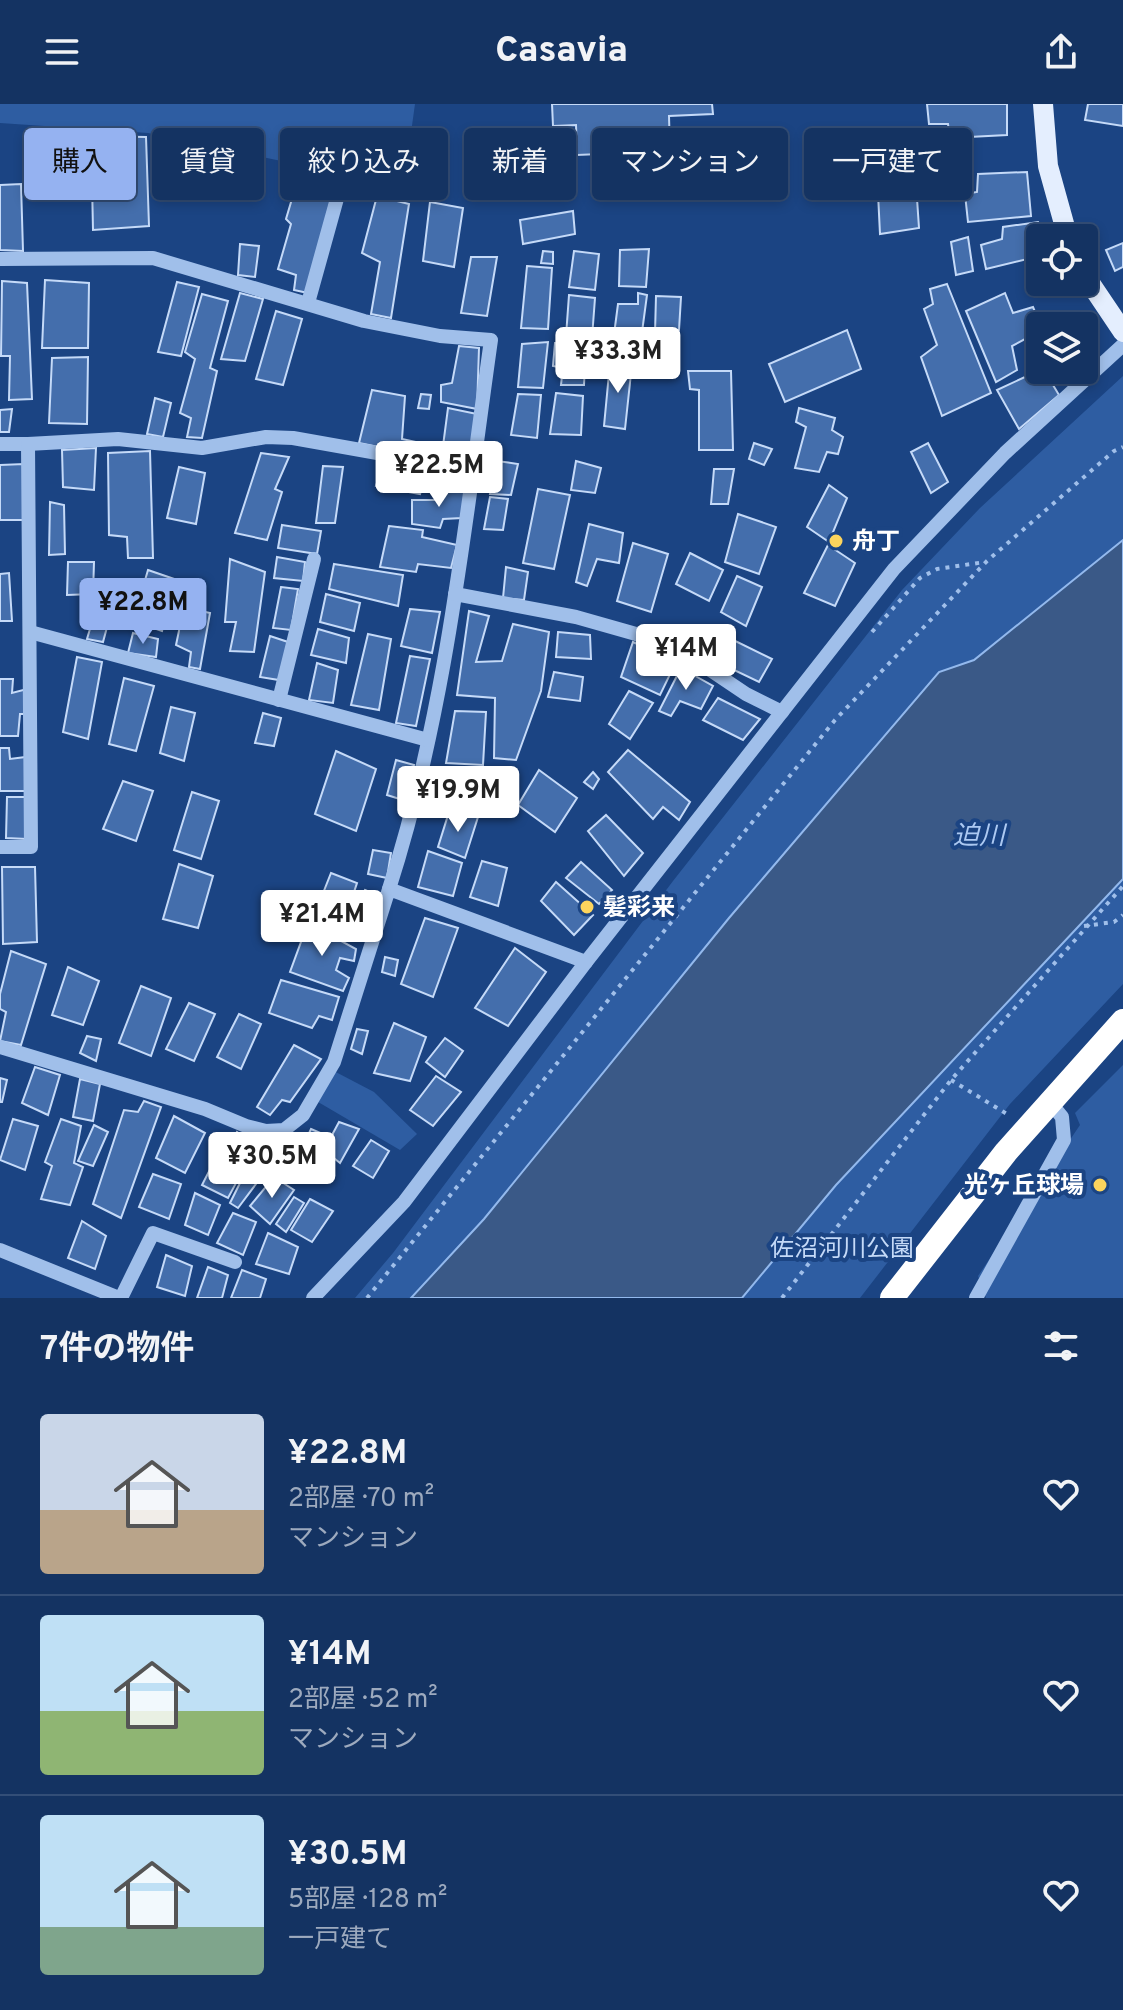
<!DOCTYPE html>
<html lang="ja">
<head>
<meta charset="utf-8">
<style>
  :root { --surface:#143362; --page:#1d3b68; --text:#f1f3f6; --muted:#9daabe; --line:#334e77; --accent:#95b2f1 }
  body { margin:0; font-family:Overpass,"Noto Sans JP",sans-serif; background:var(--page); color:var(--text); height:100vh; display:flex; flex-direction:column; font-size:30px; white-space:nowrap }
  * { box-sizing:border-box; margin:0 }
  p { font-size:26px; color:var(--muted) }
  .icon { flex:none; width:44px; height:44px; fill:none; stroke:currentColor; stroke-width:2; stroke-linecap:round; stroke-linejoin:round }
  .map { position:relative; height:1194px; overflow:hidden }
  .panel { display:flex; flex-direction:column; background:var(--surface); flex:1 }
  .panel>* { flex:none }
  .top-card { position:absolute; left:24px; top:24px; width:1076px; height:72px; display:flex; gap:16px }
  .tools { position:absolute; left:1026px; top:120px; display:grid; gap:16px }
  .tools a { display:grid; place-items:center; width:72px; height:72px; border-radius:8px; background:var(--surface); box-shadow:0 4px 12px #0003,0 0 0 2px var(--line); font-size:40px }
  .price { position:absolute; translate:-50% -68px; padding:0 18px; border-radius:8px; background:#fff; color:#222; font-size:26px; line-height:52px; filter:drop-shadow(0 2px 4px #0008) }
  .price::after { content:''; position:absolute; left:50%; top:48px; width:24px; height:18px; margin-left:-12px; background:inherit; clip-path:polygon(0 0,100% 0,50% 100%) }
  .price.current { background:var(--accent); color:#111 }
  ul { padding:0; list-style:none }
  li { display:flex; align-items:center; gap:24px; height:200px; padding:0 40px }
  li+li { border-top:2px solid var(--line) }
  li span { display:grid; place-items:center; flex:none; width:224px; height:160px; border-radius:8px; color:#555 }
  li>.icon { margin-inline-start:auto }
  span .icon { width:96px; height:96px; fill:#fffc; stroke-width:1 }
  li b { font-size:34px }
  h2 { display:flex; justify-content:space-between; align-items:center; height:96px; padding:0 40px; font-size:34px }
  .tag { padding:0 28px; border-radius:8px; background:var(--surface); box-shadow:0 4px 12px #0003,0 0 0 2px var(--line); font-size:28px; line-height:72px }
  .tag.current { background:var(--accent); color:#111 }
  header { display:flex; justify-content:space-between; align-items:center; height:104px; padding:0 40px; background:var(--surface); font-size:36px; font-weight:800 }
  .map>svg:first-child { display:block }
  .green { fill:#2e5da2 }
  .water { fill:#3a5987; stroke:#93b9ed; stroke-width:2 }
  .building { fill:#446eac; stroke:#c5daf8; stroke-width:2 }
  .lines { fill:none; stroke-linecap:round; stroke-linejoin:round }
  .path { stroke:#a0bfea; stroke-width:4; stroke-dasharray:4 6; stroke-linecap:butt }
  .minor { stroke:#a0bfea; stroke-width:14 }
  .major { stroke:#e4eefe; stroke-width:20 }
  .highway { stroke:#fff; stroke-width:24 }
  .poi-dot { fill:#fcd45d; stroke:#1b4483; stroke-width:3 }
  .labels { text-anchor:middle; stroke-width:8; stroke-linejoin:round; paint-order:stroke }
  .poi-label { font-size:24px; font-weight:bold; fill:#fff; stroke:#1b4483; text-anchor:start }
  .park-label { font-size:24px; fill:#c5daf8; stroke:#1b4483 }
  .water-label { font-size:26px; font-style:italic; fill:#acc9f2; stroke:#1b4483 }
</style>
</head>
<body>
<header><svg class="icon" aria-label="menu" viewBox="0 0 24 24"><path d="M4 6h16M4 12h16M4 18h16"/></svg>Casavia<svg class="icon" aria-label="share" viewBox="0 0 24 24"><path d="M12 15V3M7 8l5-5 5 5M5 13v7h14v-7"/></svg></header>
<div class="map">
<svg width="1123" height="1194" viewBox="0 0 1123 1194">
  <rect width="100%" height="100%" fill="#1b4483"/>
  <g class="green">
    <polygon points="0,0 415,0 404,79 396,85 357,73 148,29 0,19"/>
    <polygon points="1123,272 1123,436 974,556 939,568 729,814 484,1115 411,1194 355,1194 393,1149 673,777 902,486 980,404"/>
    <polygon points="1123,775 1123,880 1010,1000 860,1194 742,1194 836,1081"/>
    <polygon points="1123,961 1123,1194 986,1194 978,1172 1080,1021 1075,1009"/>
    <polygon points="330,965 374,988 417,1030 400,1046 313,995"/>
  </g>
  <polygon class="water" points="1123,436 1123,775 836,1081 742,1194 411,1194 484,1115 729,814 939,568 974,556"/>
  <g class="building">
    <polygon points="552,0 712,0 713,10 669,12 670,47 577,51 576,21 553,22"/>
    <polygon points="927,0 1007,0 1007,31 950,34 948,20 929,20"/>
    <polygon points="1088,0 1123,0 1123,22 1085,16"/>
    <polygon points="91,32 146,33 149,122 93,126"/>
    <polygon points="525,37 545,39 540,88 519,88"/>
    <polygon points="968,39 972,81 928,89 927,77 913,77 911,65 946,60 949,40"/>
    <polygon points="219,49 250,54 249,76 217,72"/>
    <polygon points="902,63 905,80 916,80 919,124 880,130 877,69"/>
    <polygon points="300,68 336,75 308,189 294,186 296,171 278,165 291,120 286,115"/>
    <polygon points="1027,68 1031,112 968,118 965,90 977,88 978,70"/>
    <polygon points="21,80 23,147 0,146 0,81"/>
    <polygon points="377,92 409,100 391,214 371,210 380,158 362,149"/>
    <polygon points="430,98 463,104 454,163 423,157"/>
    <polygon points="573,107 575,130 523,140 520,116"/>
    <polygon points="1038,118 1043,134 1040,134 1040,152 986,165 981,141 1002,135 1003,123"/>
    <polygon points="968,133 973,167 956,171 951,138"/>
    <polygon points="1123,139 1123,163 1115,167 1106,146"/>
    <polygon points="240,140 259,142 255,173 238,171"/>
    <polygon points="649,145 646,183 619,182 620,146"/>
    <polygon points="543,147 553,148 553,160 541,159"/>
    <polygon points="574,147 599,150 595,186 569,183"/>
    <polygon points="471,153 497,153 487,212 461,209"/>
    <polygon points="527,162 552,164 548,225 521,224"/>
    <polygon points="45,176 89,179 88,244 42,244"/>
    <polygon points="2,177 27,179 32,295 9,296 10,252 1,252"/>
    <polygon points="177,178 199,183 181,252 158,248"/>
    <polygon points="947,180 991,289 942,312 921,253 937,241 924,205 933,200 930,185"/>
    <polygon points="240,189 263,195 245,257 221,255"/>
    <polygon points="638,189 647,191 640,243 613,238 618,200 638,200"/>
    <polygon points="1005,189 1013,209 1033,203 1041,222 1040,227 1012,242 1017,266 996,278 966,207"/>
    <polygon points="202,190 228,197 210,264 217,267 202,334 187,333 191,314 180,309 195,255 185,248"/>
    <polygon points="569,191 595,194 592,234 566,232"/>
    <polygon points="656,192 681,193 679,226 655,229"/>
    <polygon points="276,207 302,215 283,281 256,275"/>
    <polygon points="847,226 861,265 785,298 769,260"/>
    <polygon points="548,238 543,284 518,283 522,240"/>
    <polygon points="555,239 586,241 584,281 561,281 563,264 553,262"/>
    <polygon points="459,242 479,244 477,305 441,298 441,281 452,279"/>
    <polygon points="88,253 87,320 49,319 52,254"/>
    <polygon points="610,259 632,260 625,325 604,322"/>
    <polygon points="1040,266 1044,266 1059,291 1019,325 997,286"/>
    <polygon points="688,267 731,267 733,346 699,346 699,286 690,285"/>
    <polygon points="372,286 405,292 402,335 425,340 423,352 359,339"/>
    <polygon points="556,289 583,292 581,331 550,330"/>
    <polygon points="421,290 431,291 429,305 418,304"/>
    <polygon points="518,290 541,291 537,334 511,331"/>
    <polygon points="155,294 171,299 163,333 147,330"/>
    <polygon points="448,304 477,310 470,360 441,357"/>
    <polygon points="799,304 835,314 832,326 843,333 838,350 827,348 819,368 795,364 806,323 796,318"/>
    <polygon points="12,305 9,328 0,328 0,306"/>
    <polygon points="754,339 772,345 764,361 749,355"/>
    <polygon points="928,339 948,378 931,389 911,348"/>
    <polygon points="96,344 94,386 63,383 62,346"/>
    <polygon points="150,347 153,454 128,454 127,433 109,431 108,349"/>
    <polygon points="261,349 289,353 275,385 282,388 267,436 235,429"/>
    <polygon points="497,357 518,360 511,391 490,390"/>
    <polygon points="576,357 601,364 595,389 571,386"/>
    <polygon points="383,359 427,367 420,390 376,382"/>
    <polygon points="24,360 25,416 0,416 0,361"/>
    <polygon points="323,362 343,363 335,419 316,419"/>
    <polygon points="179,363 205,369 196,420 167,414"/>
    <polygon points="714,365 734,365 728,400 711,400"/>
    <polygon points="829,381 847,394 829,438 807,423"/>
    <polygon points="447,385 467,386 462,414 443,415 440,424 412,420 412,396 442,396"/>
    <polygon points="538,385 570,391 554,465 523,459"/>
    <polygon points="490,393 508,395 503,426 484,425"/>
    <polygon points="50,398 64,401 65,450 49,451"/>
    <polygon points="738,410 776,423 759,470 725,458"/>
    <polygon points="589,420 623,429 619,459 597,455 587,482 576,478"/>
    <polygon points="282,421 321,427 317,450 278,444"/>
    <polygon points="389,422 423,426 422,433 457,441 451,464 418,460 416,468 380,463"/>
    <polygon points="633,439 668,450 651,508 617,497"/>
    <polygon points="828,441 855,459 835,502 804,489"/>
    <polygon points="690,449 723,466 709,497 676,480"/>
    <polygon points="277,453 305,458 303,477 274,474"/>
    <polygon points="230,455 265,468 254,548 230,547 236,518 225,518"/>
    <polygon points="68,458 94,458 93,490 67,491"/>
    <polygon points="334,460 403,471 398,502 329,485"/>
    <polygon points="506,463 528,468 524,496 503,494"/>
    <polygon points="148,466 177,476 162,527 133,517"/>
    <polygon points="9,469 12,517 0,517 0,470"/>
    <polygon points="737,472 762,483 746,522 721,508"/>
    <polygon points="281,483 298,485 291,526 273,524"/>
    <polygon points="326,490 360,499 354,527 320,518"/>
    <polygon points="98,498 113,501 103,538 87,535"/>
    <polygon points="184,503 210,509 200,565 189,563 191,548 176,541"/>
    <polygon points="410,505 440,508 432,549 401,542"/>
    <polygon points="469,507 489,512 476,558 502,557 513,520 549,528 541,587 516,656 494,654 495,594 457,591"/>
    <polygon points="318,525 349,534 346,559 311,551"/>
    <polygon points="558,528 590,531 591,555 556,553"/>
    <polygon points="133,529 158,535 156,553 128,549"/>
    <polygon points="719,529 772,555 759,578 707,553"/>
    <polygon points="368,530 391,535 379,606 351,601"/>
    <polygon points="270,532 288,538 279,576 260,573"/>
    <polygon points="633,538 676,558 660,591 621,573"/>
    <polygon points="410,552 430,555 416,622 396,619"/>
    <polygon points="77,553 102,558 88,635 63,628"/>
    <polygon points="317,559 338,566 333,599 309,596"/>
    <polygon points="681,564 713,582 701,605 680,597 671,612 659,607"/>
    <polygon points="554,568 583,573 580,597 548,593"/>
    <polygon points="124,574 154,582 136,647 109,640"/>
    <polygon points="0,575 13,575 12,589 27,585 27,610 20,610 18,632 0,632"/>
    <polygon points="629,587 653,599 630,635 609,620"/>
    <polygon points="718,594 760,615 743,636 703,616"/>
    <polygon points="171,603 195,609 184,657 160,649"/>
    <polygon points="455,607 486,608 483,661 446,659"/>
    <polygon points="263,609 281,614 274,642 255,639"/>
    <polygon points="0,644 9,644 10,655 26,653 25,687 0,687"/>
    <polygon points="628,646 690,698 679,716 663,703 653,715 608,668"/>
    <polygon points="336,647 376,665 356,727 315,710"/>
    <polygon points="396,656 414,661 406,697 387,691"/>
    <polygon points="539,666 577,694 555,728 518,701"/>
    <polygon points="450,667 497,676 488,707 442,696"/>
    <polygon points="593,668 599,675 593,685 584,678"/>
    <polygon points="123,677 153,687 136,737 103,725"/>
    <polygon points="192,688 219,697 201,755 174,746"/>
    <polygon points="7,693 28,693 27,735 6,734"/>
    <polygon points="449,708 478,713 465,754 438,743"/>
    <polygon points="606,711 643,749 624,772 588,727"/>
    <polygon points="373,746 391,749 387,774 368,770"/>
    <polygon points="428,747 462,759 453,792 418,783"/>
    <polygon points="482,757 507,764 498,802 470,793"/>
    <polygon points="581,758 612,786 599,800 566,774"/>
    <polygon points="179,760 213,772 198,824 163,815"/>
    <polygon points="2,763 35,763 37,838 3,840"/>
    <polygon points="331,769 357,779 343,821 314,812"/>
    <polygon points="556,778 593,811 574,831 541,797"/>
    <polygon points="365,786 379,792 373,808 360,804"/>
    <polygon points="425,814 458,824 433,893 401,880"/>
    <polygon points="308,819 356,845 354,857 340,854 336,866 349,874 343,887 290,868"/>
    <polygon points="515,844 546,868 508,922 475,904"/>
    <polygon points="11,847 46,860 21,941 0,937 6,908 0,905 0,890"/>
    <polygon points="385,853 398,856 395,872 382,868"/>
    <polygon points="68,863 99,877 83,921 52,911"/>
    <polygon points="281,876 339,893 332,916 319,912 312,924 269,909"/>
    <polygon points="141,882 171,894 151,952 119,939"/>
    <polygon points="189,899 215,910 194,957 166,945"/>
    <polygon points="239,910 261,920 241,965 217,953"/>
    <polygon points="394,919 426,933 410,977 374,969"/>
    <polygon points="357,925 368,927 362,950 351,945"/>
    <polygon points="87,932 101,935 96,957 80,949"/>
    <polygon points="445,934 463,947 445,973 426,958"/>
    <polygon points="294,941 321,955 290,998 282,996 270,1011 257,1003"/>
    <polygon points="35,963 60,971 48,1011 22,999"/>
    <polygon points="436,972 461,988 433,1022 410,1006"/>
    <polygon points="0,974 7,976 2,998 0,998"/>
    <polygon points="80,975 100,980 93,1017 73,1013"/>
    <polygon points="144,997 161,1003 121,1114 93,1100 124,1006 138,1008"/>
    <polygon points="174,1012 205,1029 185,1069 156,1054"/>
    <polygon points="13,1015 38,1022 25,1066 0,1056"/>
    <polygon points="61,1015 81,1022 74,1059 83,1063 70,1101 41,1095 52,1062 45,1058"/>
    <polygon points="339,1018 359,1025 340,1059 324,1046"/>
    <polygon points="94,1021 108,1028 93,1062 78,1057"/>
    <polygon points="311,1025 325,1031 315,1050 302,1044"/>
    <polygon points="237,1028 258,1044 252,1051 230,1039"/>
    <polygon points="371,1036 389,1047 373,1074 353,1062"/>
    <polygon points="223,1040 250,1053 228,1094 202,1081"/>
    <polygon points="246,1067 259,1076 238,1104 230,1099"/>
    <polygon points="153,1070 181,1080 169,1115 139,1103"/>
    <polygon points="274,1073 294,1086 270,1120 250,1102"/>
    <polygon points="195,1089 220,1101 208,1131 185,1121"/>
    <polygon points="294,1093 304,1099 286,1128 276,1120"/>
    <polygon points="310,1095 333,1107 312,1138 291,1126"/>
    <polygon points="233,1109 256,1118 243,1151 217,1139"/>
    <polygon points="82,1117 106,1132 95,1165 68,1154"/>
    <polygon points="268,1129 298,1143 289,1170 256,1160"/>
    <polygon points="166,1151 192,1162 185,1192 157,1183"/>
    <polygon points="208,1163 228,1171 222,1194 197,1194"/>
    <polygon points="242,1166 266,1175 260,1194 231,1194"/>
  </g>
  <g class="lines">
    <g class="path">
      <polyline points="872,528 920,474 937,465 985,458"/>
      <polyline points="1084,822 1114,818 1123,811"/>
      <polyline points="951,976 1007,1010"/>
      <polyline points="367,1194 835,616 987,457 1114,347 1123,343"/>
      <polyline points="782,1194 951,976 1123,782"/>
    </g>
    <g class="minor">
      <path d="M0 155 153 154 364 217 440 232 491 236C465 419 446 609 389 785"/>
      <polyline points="308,199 343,73"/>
      <polyline points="0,340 28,340 31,743 0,743"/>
      <polyline points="28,340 118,335 202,344 266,333 293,334 473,366"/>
      <polyline points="455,490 576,513 636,530 691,553 746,590 782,608"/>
      <polyline points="30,528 428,636"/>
      <polyline points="279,596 314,455"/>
      <polyline points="0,943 205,1005 246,1022 266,1027 284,1026 303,1011 334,958 389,785 586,858"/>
      <polyline points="0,1146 119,1194"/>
      <polyline points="121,1194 153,1129 235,1158"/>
      <polyline points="313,1194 404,1098 586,858 894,465 1005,349 1123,241"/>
      <polyline points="976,1194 1064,1036 1062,1013 1049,997"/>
    </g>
    <g class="major">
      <polyline points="1043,0 1048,62 1068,134"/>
      <polyline points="1084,170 1123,228"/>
    </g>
    <polyline class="highway" points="892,1194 1006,1048 1123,917"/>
  </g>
  <g class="poi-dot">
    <circle cx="836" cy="437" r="8"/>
    <circle cx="587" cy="803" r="8"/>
    <circle cx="1100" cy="1081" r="8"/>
  </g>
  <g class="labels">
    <g class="poi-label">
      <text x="852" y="445">舟丁</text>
      <text x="603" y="811">髪彩来</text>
      <text x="1084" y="1089" text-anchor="end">光ヶ丘球場</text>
    </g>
    <g class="park-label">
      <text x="842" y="1152">佐沼河川公園</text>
    </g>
    <g class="water-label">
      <text x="979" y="740">迫川</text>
    </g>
  </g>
</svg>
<div class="tools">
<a><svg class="icon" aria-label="locate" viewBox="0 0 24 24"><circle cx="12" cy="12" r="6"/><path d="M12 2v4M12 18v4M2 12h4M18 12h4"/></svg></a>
<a><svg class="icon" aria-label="layers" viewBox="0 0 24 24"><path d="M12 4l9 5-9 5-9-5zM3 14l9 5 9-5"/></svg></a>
</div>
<b class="price" style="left:618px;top:291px">¥33.3M</b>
<b class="price" style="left:439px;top:405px">¥22.5M</b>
<b class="price current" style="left:143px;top:542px">¥22.8M</b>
<b class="price" style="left:686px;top:588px">¥14M</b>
<b class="price" style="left:458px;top:730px">¥19.9M</b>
<b class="price" style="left:322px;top:854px">¥21.4M</b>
<b class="price" style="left:272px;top:1096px">¥30.5M</b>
<div class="top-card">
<a class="tag current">購入</a>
<a class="tag">賃貸</a>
<a class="tag">絞り込み</a>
<a class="tag">新着</a>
<a class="tag">マンション</a>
<a class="tag">一戸建て</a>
</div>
</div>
<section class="panel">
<h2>7件の物件<svg class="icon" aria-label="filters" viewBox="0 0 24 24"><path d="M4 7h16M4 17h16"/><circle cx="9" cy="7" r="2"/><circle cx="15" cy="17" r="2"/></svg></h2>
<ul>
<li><span style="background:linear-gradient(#c9d6e8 60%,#b9a48a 0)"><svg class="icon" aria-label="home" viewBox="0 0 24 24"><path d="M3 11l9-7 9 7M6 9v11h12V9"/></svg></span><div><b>¥22.8M</b><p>2部屋 · 70 m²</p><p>マンション</p></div><svg class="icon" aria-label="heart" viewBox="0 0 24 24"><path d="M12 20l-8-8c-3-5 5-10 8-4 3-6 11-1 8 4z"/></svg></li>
<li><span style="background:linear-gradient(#bfe0f5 60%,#8fb573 0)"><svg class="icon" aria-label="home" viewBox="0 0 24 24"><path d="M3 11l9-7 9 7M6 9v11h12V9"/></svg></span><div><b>¥14M</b><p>2部屋 · 52 m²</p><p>マンション</p></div><svg class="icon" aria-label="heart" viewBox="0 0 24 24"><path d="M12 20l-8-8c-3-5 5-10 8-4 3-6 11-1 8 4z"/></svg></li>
<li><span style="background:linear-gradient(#bfe0f5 70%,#7fa58c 0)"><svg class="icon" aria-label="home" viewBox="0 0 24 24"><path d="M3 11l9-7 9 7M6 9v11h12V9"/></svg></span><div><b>¥30.5M</b><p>5部屋 · 128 m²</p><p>一戸建て</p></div><svg class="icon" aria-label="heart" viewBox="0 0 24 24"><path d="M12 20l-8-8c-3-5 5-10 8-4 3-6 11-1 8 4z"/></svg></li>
</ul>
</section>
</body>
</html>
